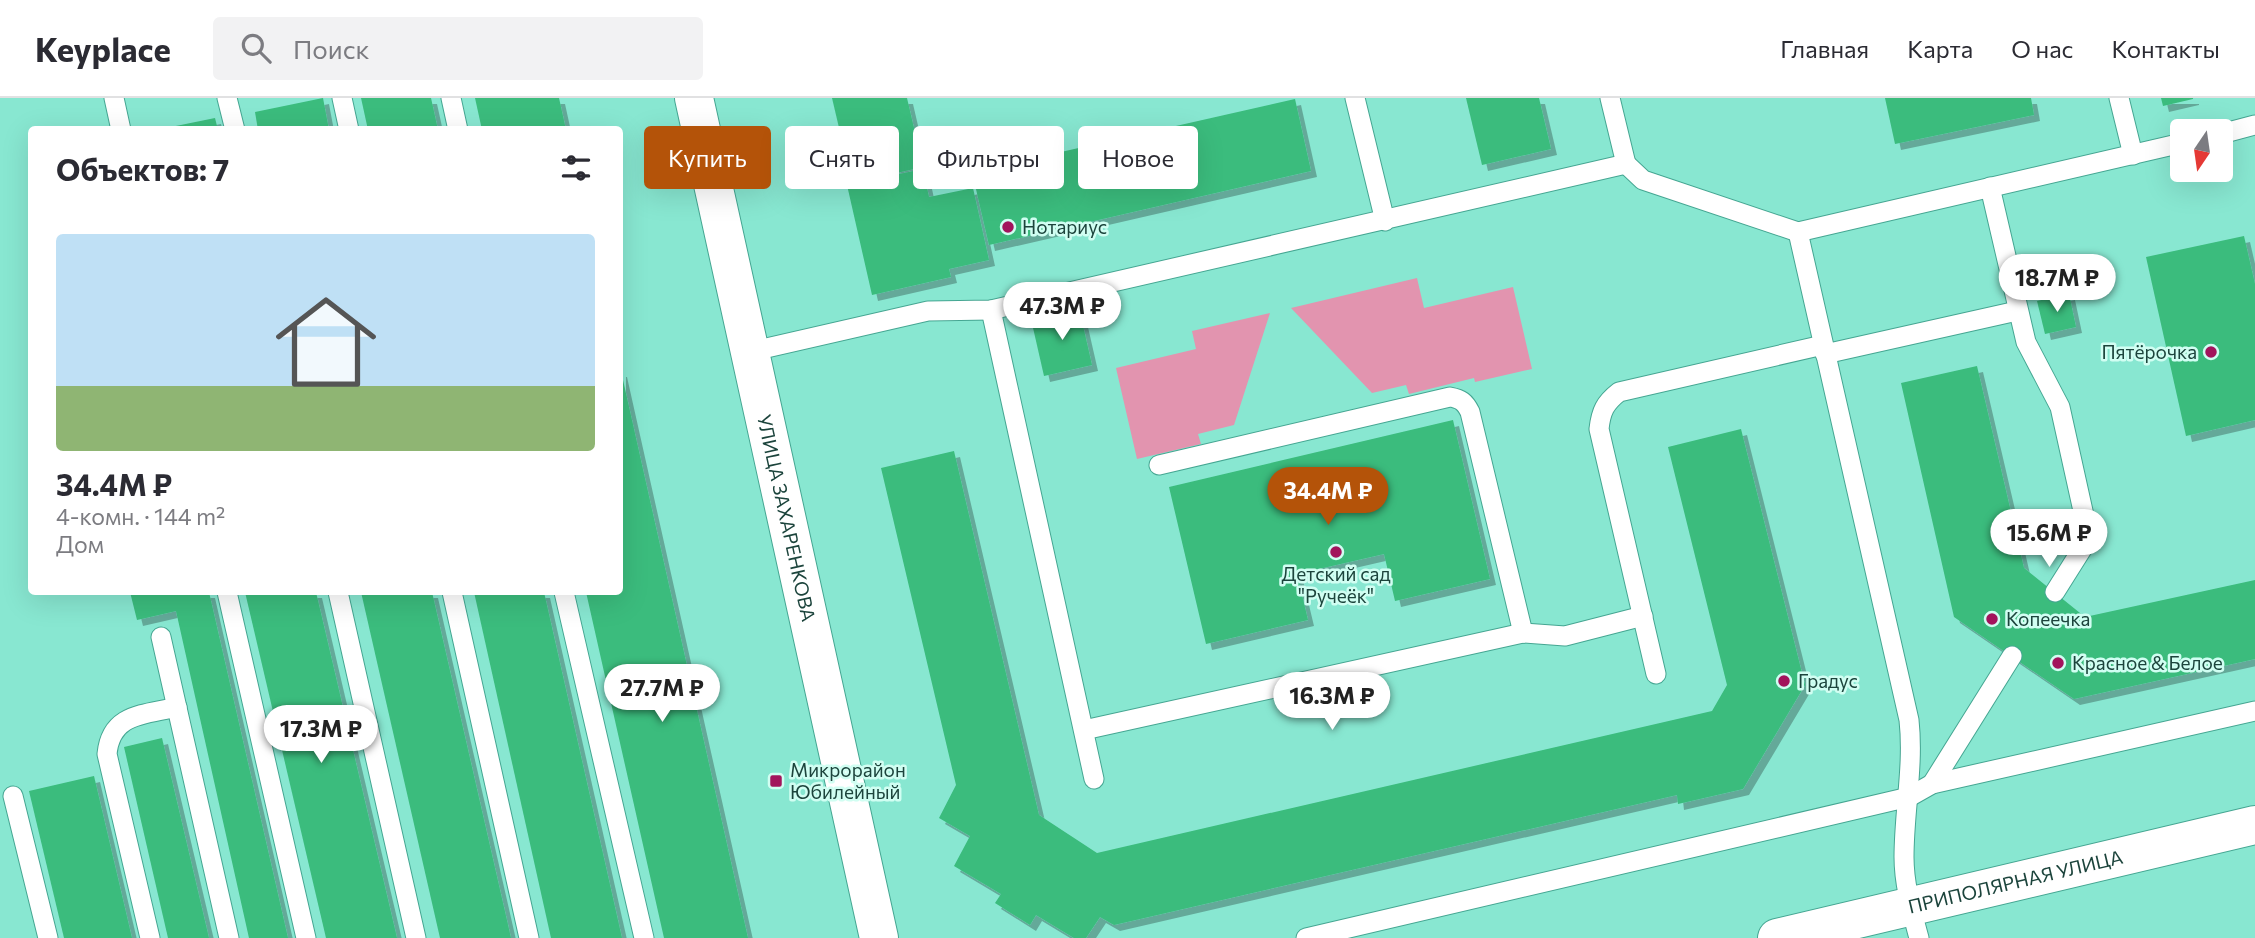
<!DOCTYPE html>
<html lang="ru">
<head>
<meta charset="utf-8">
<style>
  :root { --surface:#fff; --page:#f2f2f3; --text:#2b2b33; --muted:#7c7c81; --line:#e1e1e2; --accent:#b45309 }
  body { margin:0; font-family:Commissioner,sans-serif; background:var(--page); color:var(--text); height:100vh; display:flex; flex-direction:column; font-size:26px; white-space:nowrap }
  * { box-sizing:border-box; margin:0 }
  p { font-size:23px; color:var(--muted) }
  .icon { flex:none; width:38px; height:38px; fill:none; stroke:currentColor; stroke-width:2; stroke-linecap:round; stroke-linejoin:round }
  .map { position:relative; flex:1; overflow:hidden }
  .drawer { position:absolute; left:28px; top:28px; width:595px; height:469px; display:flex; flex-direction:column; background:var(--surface); border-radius:7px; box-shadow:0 7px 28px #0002 }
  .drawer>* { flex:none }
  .hud { position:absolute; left:644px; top:28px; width:665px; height:63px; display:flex; gap:14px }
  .needle { width:46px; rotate:193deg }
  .fabs { position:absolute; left:2170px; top:21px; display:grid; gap:14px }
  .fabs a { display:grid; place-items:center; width:63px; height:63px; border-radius:7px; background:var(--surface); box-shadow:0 7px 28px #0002; font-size:35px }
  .price { position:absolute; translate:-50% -60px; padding:0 16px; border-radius:24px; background:#fff; color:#222; font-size:23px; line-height:46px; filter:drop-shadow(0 2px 4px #0008) }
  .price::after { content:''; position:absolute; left:50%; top:42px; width:21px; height:16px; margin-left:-10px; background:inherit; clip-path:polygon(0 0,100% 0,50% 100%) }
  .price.active { background:var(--accent); color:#fff }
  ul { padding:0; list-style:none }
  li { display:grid; align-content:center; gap:14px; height:371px; padding:0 28px }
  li+li { border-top:2px solid var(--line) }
  li span { display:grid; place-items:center; height:217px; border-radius:7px; color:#555 }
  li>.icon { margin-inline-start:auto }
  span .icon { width:126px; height:126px; fill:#fffc; stroke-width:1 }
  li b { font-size:30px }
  h2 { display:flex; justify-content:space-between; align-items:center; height:84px; padding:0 28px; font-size:30px }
  .tag { padding:0 24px; border-radius:7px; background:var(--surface); box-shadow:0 7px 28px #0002; font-size:24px; line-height:63px }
  .tag.active { background:var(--accent); color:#fff }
  header { display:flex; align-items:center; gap:42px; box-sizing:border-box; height:98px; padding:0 35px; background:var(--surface); border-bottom:2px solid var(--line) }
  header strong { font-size:33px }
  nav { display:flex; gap:38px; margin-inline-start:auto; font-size:24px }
  .search { width:490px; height:63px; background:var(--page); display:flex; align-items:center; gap:18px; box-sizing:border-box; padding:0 24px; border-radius:7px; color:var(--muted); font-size:26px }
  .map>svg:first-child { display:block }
  .green { fill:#e294af }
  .building { fill:#3abc7d; filter:url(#shadow) }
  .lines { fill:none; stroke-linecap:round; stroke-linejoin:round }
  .service-casing { stroke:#45a692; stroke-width:21 }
  .minor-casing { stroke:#45a692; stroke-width:40 }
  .service { stroke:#fff; stroke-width:19 }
  .minor { stroke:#fff; stroke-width:38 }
  .poi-dot { fill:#a2145c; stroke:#d1fef2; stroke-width:2.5 }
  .labels { text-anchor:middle; stroke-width:5; stroke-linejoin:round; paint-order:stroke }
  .poi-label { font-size:19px; fill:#1c443c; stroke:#d1fef2; text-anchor:start }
  .street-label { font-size:19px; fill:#1c443c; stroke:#d1fef2 }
</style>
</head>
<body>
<header>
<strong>Keyplace</strong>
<div class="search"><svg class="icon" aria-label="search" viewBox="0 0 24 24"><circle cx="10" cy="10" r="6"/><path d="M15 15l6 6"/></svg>Поиск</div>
<nav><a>Главная</a><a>Карта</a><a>О нас</a><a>Контакты</a></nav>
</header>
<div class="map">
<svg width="2255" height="840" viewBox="0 0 2255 840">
  <defs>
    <filter id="shadow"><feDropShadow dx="6" dy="6" stdDeviation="0" flood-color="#0004"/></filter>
  </defs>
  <rect width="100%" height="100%" fill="#88e7d1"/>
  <g class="green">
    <polygon points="1417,180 1424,210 1513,189 1532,271 1475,284 1474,280 1409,296 1406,287 1372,295 1291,210"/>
    <polygon points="1270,215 1234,327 1198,336 1201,346 1137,361 1116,270 1196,251 1192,233"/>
  </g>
  <g class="building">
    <polygon points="323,0 329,32 258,32 255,14"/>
    <polygon points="361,0 431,0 438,32 368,32"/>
    <polygon points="475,0 559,0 566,32 482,32"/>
    <polygon points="832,0 907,0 923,69 852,85"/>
    <polygon points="1466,0 1539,0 1551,51 1482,67"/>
    <polygon points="1885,0 2031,0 2034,17 1895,46"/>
    <polygon points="2161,0 2193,0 2193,1 2163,8"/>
    <polygon points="1295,1 1311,73 989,147 972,74"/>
    <polygon points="215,20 218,32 166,32 166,30"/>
    <polygon points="923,71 929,99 973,90 989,162 949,171 951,179 872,197 847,87"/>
    <polygon points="2244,138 2255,186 2255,322 2186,338 2146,159"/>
    <polygon points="2069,196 2076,229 2045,236 2037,203"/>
    <polygon points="1079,210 1092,267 1044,278 1031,221"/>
    <polygon points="1977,268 2024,470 2085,519 2255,482 2255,561 2074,601 1954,519 1901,285"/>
    <polygon points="620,273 621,273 748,840 664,840 586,494 620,494"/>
    <polygon points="1453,322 1490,481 1395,503 1384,456 1297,476 1308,522 1206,546 1169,389"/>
    <polygon points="1741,331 1805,587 1743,691 1678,706 1677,697 1114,827 1100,819 1086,840 1074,840 1036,817 1030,827 995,805 1001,796 954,768 970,738 939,720 956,687 881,370 954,353 1039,717 1097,755 1712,613 1727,587 1668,349"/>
    <polygon points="130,494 209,494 288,840 249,840 176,513 137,522"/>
    <polygon points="245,494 316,494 397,840 326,840"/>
    <polygon points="361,494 432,494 511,840 440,840"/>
    <polygon points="474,494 544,494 622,840 551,840"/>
    <polygon points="162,640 209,840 168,840 124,649"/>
    <polygon points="94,678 132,840 64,840 29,693"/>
  </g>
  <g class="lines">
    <defs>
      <g id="service">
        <polyline points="114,0 121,32"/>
        <polyline points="227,0 235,32"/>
        <polyline points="342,0 349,32"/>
        <polyline points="451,0 458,32"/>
        <polyline points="1355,0 1385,123"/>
        <polyline points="2119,0 2133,57"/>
        <polyline points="2221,36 2255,27"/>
        <polyline points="1626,66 1643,82 1798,134 2182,45"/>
        <polyline points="1990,89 2026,244 2060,309 2089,440 2055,494"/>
        <path d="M1798 134 1909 622C1914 668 1904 713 1904 759 1904 787 1912 814 1919 840"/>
        <polyline points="991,212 1094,681"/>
        <polyline points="749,254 928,213 991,212 1626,66 1610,0"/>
        <polyline points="1825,256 2017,213"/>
        <path d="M1159 367 1450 299C1461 301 1465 304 1470 314L1523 535"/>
        <polyline points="227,494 306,840"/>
        <polyline points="338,494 416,840"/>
        <polyline points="452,494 529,840"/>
        <polyline points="564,494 644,840"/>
        <polyline points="161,539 229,840"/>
        <path d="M1656 576 1599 331C1601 313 1605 305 1619 294L1823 247"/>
        <polyline points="1084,632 1523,535 1565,538 1643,518"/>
        <polyline points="1932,686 2012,558"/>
        <polyline points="13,698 48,840"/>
        <path d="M150 840 107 656C111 615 144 617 177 609"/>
        <polyline points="1306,840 1909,699 1932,686 2255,613"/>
      </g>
      <g id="minor">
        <path id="s1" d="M694 0 879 840"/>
        <path id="s2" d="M1777 840 2255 727"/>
      </g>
    </defs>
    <use href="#service" class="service-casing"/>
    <use href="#minor" class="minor-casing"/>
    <use href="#service" class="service"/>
    <use href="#minor" class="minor"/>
  </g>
  <g class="poi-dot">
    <circle cx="1008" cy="129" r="7"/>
    <circle cx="2211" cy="254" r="7"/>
    <circle cx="1336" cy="454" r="7"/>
    <circle cx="1992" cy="521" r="7"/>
    <circle cx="2058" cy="565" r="7"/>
    <circle cx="1784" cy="583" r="7"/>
    <rect x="769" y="676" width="14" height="14" rx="3.5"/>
  </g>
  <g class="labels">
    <g class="poi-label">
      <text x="1022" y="136">Нотариус</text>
      <text x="2197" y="261" text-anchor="end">Пятёрочка</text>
      <text x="1336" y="483" text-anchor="middle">Детский сад<tspan x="1336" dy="22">"Ручеёк"</tspan></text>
      <text x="2006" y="528">Копеечка</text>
      <text x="2072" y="572">Красное &amp; Белое</text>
      <text x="1798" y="590">Градус</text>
      <text x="790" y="679">Микрорайон<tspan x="790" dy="22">Юбилейный</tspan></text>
    </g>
    <g class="street-label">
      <text dy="7" stroke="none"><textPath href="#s1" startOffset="430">УЛИЦА ЗАХАРЕНКОВА</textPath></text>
      <text dy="7" stroke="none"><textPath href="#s2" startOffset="245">ПРИПОЛЯРНАЯ УЛИЦА</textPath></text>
    </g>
  </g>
</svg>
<div class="fabs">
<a><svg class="needle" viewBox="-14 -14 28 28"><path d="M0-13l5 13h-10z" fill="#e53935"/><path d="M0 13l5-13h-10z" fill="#7c7c81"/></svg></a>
</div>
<b class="price" style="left:2057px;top:216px">18.7M ₽</b>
<b class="price" style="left:1062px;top:244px">47.3M ₽</b>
<b class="price active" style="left:1328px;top:429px">34.4M ₽</b>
<b class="price" style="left:2049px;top:471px">15.6M ₽</b>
<b class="price" style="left:662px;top:626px">27.7M ₽</b>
<b class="price" style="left:1332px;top:634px">16.3M ₽</b>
<b class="price" style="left:321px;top:667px">17.3M ₽</b>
<div class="hud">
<a class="tag active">Купить</a>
<a class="tag">Снять</a>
<a class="tag">Фильтры</a>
<a class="tag">Новое</a>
</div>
<section class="drawer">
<h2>Объектов: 7<svg class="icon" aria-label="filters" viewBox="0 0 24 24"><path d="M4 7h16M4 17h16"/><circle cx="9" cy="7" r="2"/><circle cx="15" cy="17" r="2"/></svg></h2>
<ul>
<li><span style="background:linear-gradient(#bfe0f5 70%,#8fb573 0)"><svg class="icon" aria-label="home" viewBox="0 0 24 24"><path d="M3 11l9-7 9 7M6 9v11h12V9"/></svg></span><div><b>34.4M ₽</b><p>4-комн. · 144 m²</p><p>Дом</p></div></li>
</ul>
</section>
</div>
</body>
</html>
